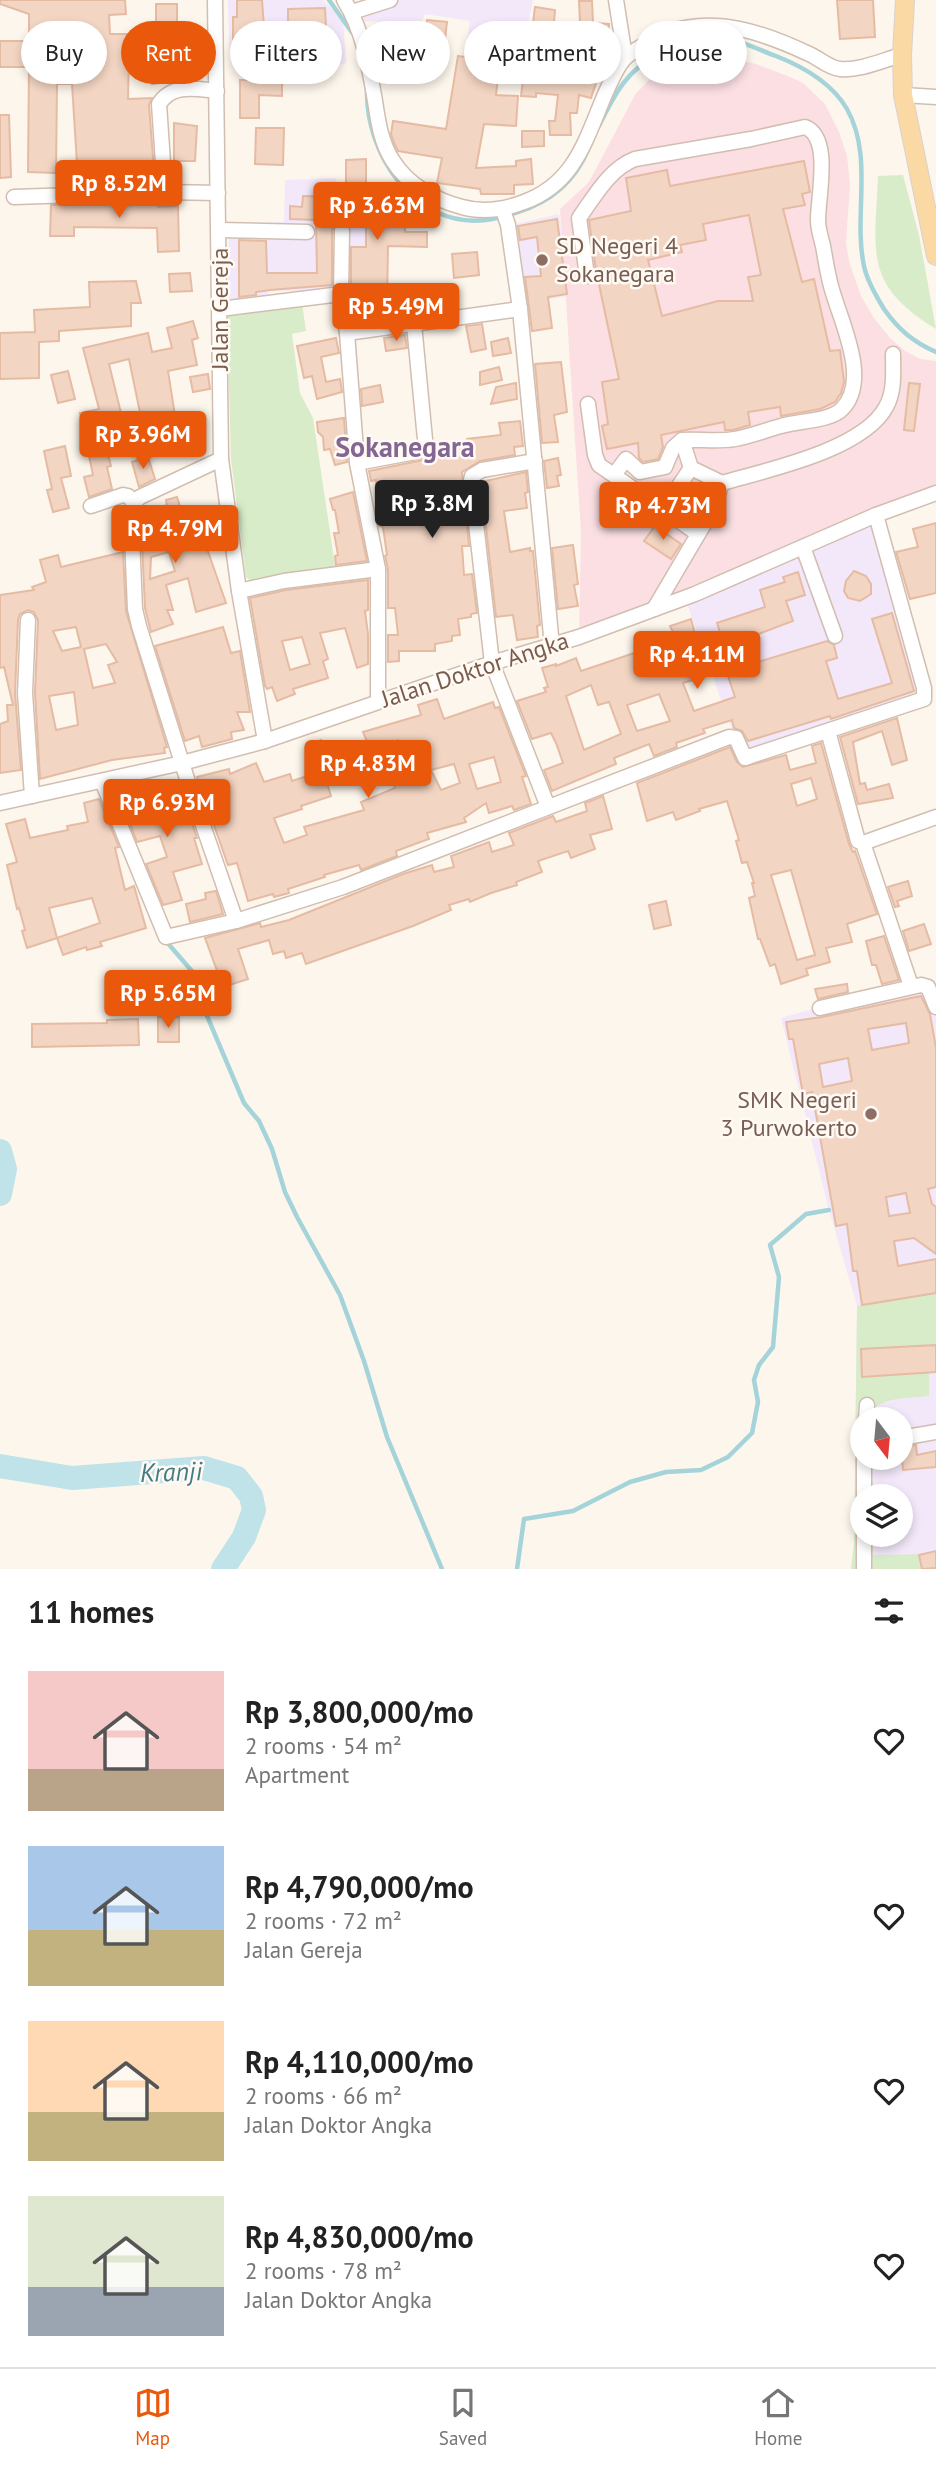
<!DOCTYPE html>
<html lang="en">
<head>
<meta charset="utf-8">
<style>
  :root { --surface:#fff; --page:#f6f6f6; --text:#222; --muted:#767676; --line:#e0e0e0; --accent:#ea580c }
  body { margin:0; font-family:"PT Sans",sans-serif; background:var(--page); color:var(--text); height:100vh; display:flex; flex-direction:column; font-size:26px; white-space:nowrap }
  * { box-sizing:border-box; margin:0 }
  p { font-size:23px; color:var(--muted) }
  .icon { flex:none; width:38px; height:38px; fill:none; stroke:currentColor; stroke-width:2; stroke-linecap:round; stroke-linejoin:round }
  .map { position:relative; height:1569px; overflow:hidden }
  .sheet { display:flex; flex-direction:column; background:var(--surface); flex:1 }
  .sheet>* { flex:none }
  .hud { position:absolute; left:21px; top:21px; width:894px; height:63px; display:flex; gap:14px }
  .needle { width:46px; rotate:164deg }
  .buttons { position:absolute; left:850px; top:1407px; display:grid; gap:14px }
  .buttons a { display:grid; place-items:center; width:63px; height:63px; border-radius:50%; background:var(--surface); box-shadow:0 4px 10px #0003; font-size:35px }
  .price { position:absolute; translate:-50% -60px; padding:0 16px; border-radius:7px; background:var(--accent); color:#fff; font-size:23px; line-height:46px; filter:drop-shadow(0 2px 4px #0008) }
  .price::after { content:''; position:absolute; left:50%; top:42px; width:21px; height:16px; margin-left:-10px; background:inherit; clip-path:polygon(0 0,100% 0,50% 100%) }
  .price.current { background:#222; color:#fff }
  ul { padding:0; list-style:none }
  li { display:flex; align-items:center; gap:21px; height:175px; padding:0 28px }
  li span { display:grid; place-items:center; flex:none; width:196px; height:140px; border-radius:0px; color:#555 }
  li>.icon { margin-inline-start:auto }
  span .icon { width:84px; height:84px; fill:#fffc; stroke-width:1 }
  li b { font-size:30px }
  h2 { display:flex; justify-content:space-between; align-items:center; height:84px; padding:0 28px; font-size:30px }
  .chip { padding:0 24px; border-radius:32px; background:var(--surface); box-shadow:0 4px 10px #0003; font-size:24px; line-height:63px }
  .chip.current { background:var(--accent); color:#fff }
  .tabs { display:flex; justify-content:space-around; align-items:center; height:98px; border-top:2px solid var(--line); background:var(--surface); font-size:19px; color:var(--muted) }
  .tabs a { display:grid; justify-items:center; gap:4px }
  .tabs .current { color:var(--accent) }
  .map>svg:first-child { display:block }
  .education { fill:#f3e8fa; fill-rule:evenodd }
  .medical { fill:#fbdfe3 }
  .green { fill:#d8ecc9 }
  .lines { fill:none; stroke-linecap:round; stroke-linejoin:round }
  .stream { stroke:#a5d3da; stroke-width:4.5 }
  .river { stroke:#bfe3e8; stroke-width:24 }
  .building { fill:#f3d5c3; stroke:#e6bba3; stroke-width:2; fill-rule:evenodd }
  .minor-casing { stroke:#d1beb0; stroke-width:17 }
  .major-casing { stroke:#dad1cd; stroke-width:20 }
  .minor { stroke:#fff; stroke-width:14 }
  .major { stroke:#fbd9a5; stroke-width:18 }
  .education-dot { fill:#8d6e63; stroke:#fffaf3; stroke-width:2.5 }
  .labels { text-anchor:middle; stroke-width:5; stroke-linejoin:round; paint-order:stroke }
  .education-label { font-size:24px; fill:#785e54; stroke:#fffaf3; text-anchor:start }
  .street-label { font-size:24px; fill:#7a5c4d; stroke:#fffaf3 }
  .water-label { font-size:26px; font-style:italic; fill:#437c86; stroke:#fffaf3 }
  .quarter-label { font-size:28px; font-weight:bold; fill:#846695; stroke:#fffaf3 }
</style>
</head>
<body>
<div class="map">
<svg width="936" height="1569" viewBox="0 0 936 1569">
  <rect width="100%" height="100%" fill="#fdf6ec"/>
  <g class="education">
    <polygon points="228,0 322,0 343,18 346,63 327,68 324,46 229,47"/>
    <polygon points="380,0 533,0 523,49 467,41 470,21 425,14 421,23 362,21 363,11"/>
    <polygon points="336,178 337,183 384,183 388,210 416,209 415,227 389,226 387,286 337,288 337,293 270,290 263,301 228,303 229,224 284,222 285,180"/>
    <polygon points="559,214 569,296 524,303 515,224"/>
    <polygon points="876,515 921,695 743,755 727,717 685,598"/>
    <path d="M921 985 936 1007V1569H851L854 1544 857 1306 829 1210 781 1018 819 1007ZM863 1419H901V1458H863ZM863 1496H901V1535H863Z"/>
  </g>
  <polygon class="medical" points="700,58 728,58 756,64 790,77 803,83 825,104 839,132 847,156 850,185 846,243 849,261 861,296 874,318 890,338 905,351 920,359 936,361 936,493 579,637 581,532 560,209 589,182 636,93 652,77 674,64"/>
  <g class="green">
    <path d="M903 175 919 235 936 329C863 284 875 253 878 176Z"/>
    <polygon points="302,303 306,331 292,334 300,393 313,418 336,572 252,582 246,577 231,459 227,313"/>
    <path d="M936 1291V1350L929 1351V1396C900 1399 882 1396 863 1419V1535H872L873 1555 929 1554 927 1569H851L854 1544 857 1306Z"/>
  </g>
  <g class="lines">
    <g class="stream">
      <polyline points="329,0 353,34"/>
      <path d="M367 89C365 153 414 229 486 220 497 219 508 215 518 212 551 202 575 181 588 150"/>
      <path d="M599 126C607 110 614 94 626 80 645 56 689 38 721 39 739 39 759 50 776 56 804 67 832 83 847 109 874 157 853 215 864 266 867 281 876 296 884 309 898 329 913 342 936 352"/>
      <polyline points="165,940 197,977 202,1004 244,1103 259,1121 272,1149 285,1192 297,1217 340,1295 364,1361 387,1437 442,1569"/>
      <polyline points="517,1569 524,1519 573,1511 630,1482 666,1472 701,1470 728,1457 752,1433 758,1402 754,1380 759,1365 773,1347 779,1277 770,1245 806,1214 829,1210"/>
    </g>
    <g class="river">
      <polyline points="0,1151 5,1169 0,1194"/>
      <polyline points="0,1466 72,1478 204,1468 237,1478 251,1496 254,1510 244,1537 223,1569"/>
    </g>
  </g>
  <g class="building">
    <polygon points="0,0 125,0 126,14 109,15 110,34 156,34 156,54 129,54 128,99 152,98 149,105 155,183 67,186 66,165 77,164 72,84 57,84 56,173 28,172 29,67 0,67 0,41 29,41 29,14 0,4"/>
    <polygon points="237,0 262,0 264,27 288,26 288,9 325,8 327,46 248,47 248,41 233,42 233,17 237,17"/>
    <polygon points="837,0 873,0 875,37 840,39"/>
    <path d="M579 1H592L593 23 609 24 604 67 598 66 596 83 591 98 579 95 577 113H570L571 135H550L549 121H555L558 95 536 93V97L521 96 524 71 541 73 543 47 526 45 528 31H532L535 7 555 10 554 22 580 23ZM557 38 585 39 581 72 574 71V78L553 76Z"/>
    <rect x="156" y="4" width="21" height="21"/>
    <polygon points="427,20 447,22 445,39 425,36"/>
    <polygon points="458,56 500,62 496,95 518,96 516,126 484,124 476,168 516,166 516,161 531,159 533,184 514,185 514,194 481,194 480,189 437,183 442,158 398,151 394,143 391,134 393,121 446,129"/>
    <polygon points="179,61 180,80 152,84 151,62"/>
    <polygon points="269,70 282,70 282,96 259,95 259,118 240,118 240,80 269,80"/>
    <polygon points="0,115 9,115 11,177 0,178"/>
    <polygon points="174,123 197,126 195,161 174,161"/>
    <polygon points="256,128 284,128 283,165 255,164"/>
    <polygon points="522,131 544,131 544,146 522,147"/>
    <polygon points="366,159 366,183 384,183 385,209 406,209 405,232 427,232 427,247 388,246 387,304 411,302 411,314 367,320 365,287 351,288 351,247 366,247 366,204 345,206 344,183 346,183 346,160"/>
    <path d="M804 161 810 192 802 194 805 205 783 209 802 282 814 279 830 351 840 350 844 382 841 393 835 402 820 409 781 416 780 407 748 412 750 425 733 430H725L724 422 661 435 663 447 658 459 643 462 639 458 638 443 607 449 602 426 608 424 602 382 619 379 596 270 589 220 631 211 626 178 667 170 670 186ZM749 215 761 275 748 277 753 301H718L662 316 648 260 682 252 680 245 706 240 703 224Z"/>
    <polygon points="303,196 336,197 337,222 332,230 332,285 270,290 256,292 256,295 239,297 239,240 266,241 267,273 317,273 316,220 290,219 290,206 302,207"/>
    <polygon points="157,202 158,207 178,206 179,251 158,252 157,228 74,227 74,236 50,236 51,205"/>
    <polygon points="557,219 567,294 548,297 552,328 532,331 525,277 541,276 537,237 520,240 518,226"/>
    <polygon points="477,252 479,275 454,278 452,254"/>
    <polygon points="190,273 192,291 170,292 169,274"/>
    <polygon points="136,281 141,303 131,303 131,326 59,331 59,341 39,342 39,378 0,379 0,333 35,332 34,310 90,307 89,282"/>
    <polygon points="193,321 198,338 192,340 197,365 168,371 176,422 158,426 161,443 147,447 129,359 109,364 123,421 106,426 108,434 103,435 111,466 107,467 112,489 89,497 84,477 93,475 80,413 99,409 83,348 148,333 152,352 172,348 167,328"/>
    <polygon points="482,324 486,349 471,352 466,326"/>
    <polygon points="405,335 407,348 386,351 384,338"/>
    <polygon points="336,338 339,353 321,357 326,382 340,379 342,392 317,399 312,376 304,378 297,346"/>
    <polygon points="508,338 511,353 493,356 491,342"/>
    <polygon points="561,362 567,412 554,415 558,442 542,443 535,364"/>
    <polygon points="499,367 502,380 480,385 480,372"/>
    <polygon points="68,371 75,399 58,403 51,375"/>
    <polygon points="208,374 210,389 193,392 190,377"/>
    <polygon points="516,383 517,399 491,404 496,387"/>
    <polygon points="909,383 920,384 914,431 904,430"/>
    <polygon points="380,385 383,402 362,406 361,389"/>
    <polygon points="201,417 203,439 196,443 198,453 184,454 181,422"/>
    <polygon points="344,418 347,462 335,465 330,449 324,450 323,437 318,432 317,422"/>
    <polygon points="520,421 523,446 514,447 515,455 480,461 462,472 469,546 462,546 464,575 472,574 477,613 471,614 471,617 458,619 460,635 452,636 452,641 435,644 435,651 399,651 399,661 388,662 388,635 398,635 395,608 388,608 388,569 385,556 387,555 383,527 379,526 376,480 371,481 369,471 428,459 435,454 435,446 468,447 467,439 501,435 499,423"/>
    <polygon points="65,446 71,476 61,478 69,508 53,512 47,490 52,489 44,451"/>
    <polygon points="148,457 155,479 139,487 132,462"/>
    <polygon points="558,458 561,475 557,476 559,486 547,488 544,461"/>
    <polygon points="526,472 528,492 525,493 527,508 504,511 510,552 530,548 530,551 533,551 540,625 537,626 538,637 517,640 513,615 496,617 481,482"/>
    <polygon points="353,492 367,561 336,565 335,556 338,555 334,533 339,533 335,510 333,510 330,499"/>
    <path d="M177 497 193 547 205 543 226 603 196 612 188 578 166 585 173 610H167L173 624 151 632 145 608 142 542 146 540 141 514 167 505 166 500ZM169 552 175 571 150 579 151 557Z"/>
    <polygon points="936,523 936,593 910,599 896,552 918,547 913,529"/>
    <polygon points="655,526 681,544 671,559 644,541"/>
    <polygon points="573,545 578,584 574,585 578,606 558,609 552,548"/>
    <path d="M123 552 126 611 167 747 164 748 165 753 112 760 40 779 35 693 38 620 34 612 28 610 20 614 18 620 15 693 21 770 0 773V724L8 721 7 705H13L4 667 0 668V595L34 590 32 587 46 582 40 560 58 555 61 567ZM76 627 81 647 62 651 53 631ZM106 644 117 662 108 665 115 683 93 688 84 649ZM74 692 78 725 56 730 49 696Z"/>
    <polygon points="854,571 866,576 871,584 871,594 860,601 848,598 844,591 846,581"/>
    <path d="M798 572 805 595 786 601 793 621 737 642 745 666 827 641 834 645 837 658 826 661 838 699 892 683 872 619 892 613 914 691 831 719 830 716 748 741 742 731 734 728 732 720 703 729 705 733 676 743 677 747 654 756 649 744 614 758 616 764 552 791 544 770 563 763 556 743 551 733 532 739 517 701 546 692 544 688 548 687 542 668 556 664V666L576 658 581 671 599 665 643 650 642 647 660 642 658 637 673 632 670 626 691 619 702 660 726 651 717 623 765 607 760 590 785 582 783 577ZM726 670 735 697 694 711 683 683ZM591 685 598 705 609 702 621 734 584 750 566 696ZM659 694 670 721 637 731 627 705Z"/>
    <path d="M368 580V610L365 611 368 634V664L357 668 345 628 320 633 328 659 323 661 328 678 293 689 295 694 277 701 272 687 267 689 265 686 250 598 286 590ZM302 637 310 664 290 670 282 641Z"/>
    <polygon points="223,627 231,653 240,651 250,712 237,712 244,730 231,732 232,739 202,747 199,736 185,741 155,646"/>
    <path d="M437 699 444 719 493 702 495 708 499 707 526 776 522 777 531 804 514 810 512 806 489 813 486 803 464 818 466 822 427 833 429 839 396 851 397 856 361 870 359 865 324 875 325 877 288 889 289 893 274 897 273 894 248 901 237 863 228 865 197 777 229 769 230 774 256 763 264 782 290 774 292 781 323 771 331 796 301 806 302 809 274 818 284 843 307 835 304 827 364 810 361 802 395 788 388 767 405 763 398 740 377 748 384 768 353 778 344 752 368 744 363 732 421 715 418 705ZM494 757 501 782 477 789 469 764ZM454 764 460 783 441 790 431 770Z"/>
    <polygon points="897,718 907,760 892,765 882,731 853,742 860,784 865,783 867,790 889,784 893,798 858,804 840,737"/>
    <polygon points="321,740 324,749 340,744 342,761 318,767 310,744"/>
    <path d="M821 743 849 844 853 852 855 851 877 914 847 924 852 942 826 948 830 962 806 969 808 975 781 984 775 964 770 966 760 939H758L749 898 755 896 752 883H754L747 862 742 863 736 841 739 840 727 801 699 809 700 811 676 820 673 812 647 821 637 783 730 747 737 762 743 767 786 755 790 770 816 763 812 746ZM811 778 817 799 797 806 791 784ZM791 870 815 955 797 960 771 875Z"/>
    <polygon points="179,787 197,838 194,838 202,864 173,872 182,900 163,905 146,864 167,857 160,836 137,842 124,808 163,797 161,792"/>
    <polygon points="603,796 612,829 590,835 595,849 571,858 568,851 538,861 542,872 516,882 517,885 491,893 470,902 469,899 449,905 451,910 413,926 306,964 302,953 286,958 284,951 273,954 269,940 238,949 248,979 223,987 205,938 260,923 261,927 289,920 403,874 432,865 434,872 454,867 451,856 489,842 492,852 514,845 509,833 553,816 556,822 587,811 585,803"/>
    <path d="M99 799 119 847 115 848 125 890 134 886 146 928 100 942 102 946 87 950 86 947 63 955 57 938 27 948 22 931 25 930 19 908 17 909 7 865 17 862 6 824 25 819 30 838 68 830 67 826 88 822 84 803ZM92 898 100 923 57 938 49 908Z"/>
    <polygon points="908,881 912,896 897,901 899,906 895,907 888,887"/>
    <polygon points="216,891 223,914 190,922 186,904 206,899 205,893"/>
    <polygon points="666,901 671,925 654,929 649,905"/>
    <polygon points="924,924 931,944 909,951 903,931"/>
    <polygon points="884,936 899,980 882,984 876,965 872,965 866,941"/>
    <polygon points="847,984 848,992 818,999 815,989"/>
    <path d="M921 996 930 1014 936 1048V1187L928 1189 932 1204 936 1207V1254L914 1238 894 1241 898 1266 936 1259V1293L862 1305 857 1271H853L847 1224 836 1226 812 1092 803 1094 793 1039H789L786 1022 822 1017ZM906 1023 909 1043 872 1050 868 1029ZM848 1058 852 1081 823 1087 819 1064ZM906 1193 910 1213 889 1216 886 1197Z"/>
    <rect x="158" y="1017" width="21" height="25"/>
    <polygon points="138,1019 139,1045 32,1047 32,1024 107,1023 107,1020"/>
    <polygon points="936,1345 936,1372 862,1377 861,1349"/>
    <polygon points="916,1445 917,1455 936,1451 936,1467 903,1470 901,1447"/>
    <polygon points="936,1551 936,1568 922,1569 919,1555"/>
  </g>
  <g class="lines">
    <defs>
      <g id="minor">
        <polyline points="215,0 221,459 239,591 265,741"/>
        <path d="M344 0C363 30 369 66 375 101 378 121 381 143 393 161 408 185 435 200 462 207 483 213 503 210 524 202 576 183 586 138 606 92 611 81 616 68 624 59 630 52 659 36 669 32 717 16 764 33 807 53 818 57 828 68 840 69 860 71 883 60 902 55"/>
        <polyline points="616,0 625,57"/>
        <polyline points="352,12 390,0"/>
        <polyline points="903,95 936,97"/>
        <path d="M165 192 159 104C172 83 196 89 217 91"/>
        <polyline points="14,197 165,192 218,193"/>
        <polyline points="503,210 508,225 520,309 552,646"/>
        <polyline points="220,230 307,232"/>
        <path d="M587 276 579 218C595 196 609 169 635 159L751 139 805 127C832 137 818 196 818 220 818 229 821 238 823 246 826 262 828 278 833 293 842 324 870 381 842 409 831 421 797 421 781 426 766 430 751 436 735 439 718 442 700 439 682 440L691 468 664 508"/>
        <polyline points="341,294 342,230"/>
        <polyline points="220,309 341,294 347,333"/>
        <polyline points="588,404 595,455 599,465 698,534"/>
        <polyline points="221,459 140,497 134,502 131,513 135,609 139,626 188,782 236,921 343,887 729,737 736,738 745,758 924,699 924,688 876,515"/>
        <polyline points="535,461 482,470 472,476 471,480 492,663 548,807"/>
        <polyline points="357,463 426,450 414,324"/>
        <polyline points="614,475 626,459 640,472 665,467 673,448 682,440"/>
        <path d="M722 483C767 470 863 450 886 407 895 391 893 372 893 354"/>
        <polyline points="91,506 123,495 128,496 134,502"/>
        <polyline points="803,547 835,636"/>
        <polyline points="239,591 284,581 378,569"/>
        <polyline points="654,609 713,509 722,483 691,468"/>
        <polyline points="28,620 25,693 32,796"/>
        <polyline points="378,701 378,569 357,463 347,333 520,309"/>
        <polyline points="828,731 858,841 863,843 911,986"/>
        <polyline points="102,781 166,937 236,921"/>
        <polyline points="0,803 182,763 265,741 492,663 579,637 695,594 876,515 936,493"/>
        <polyline points="863,843 936,817"/>
        <polyline points="820,1008 921,985 928,987 936,1007"/>
        <polyline points="866,1419 867,1405"/>
        <polyline points="901,1438 936,1432"/>
        <polyline points="864,1458 864,1496"/>
        <polyline points="864,1535 864,1569"/>
      </g>
      <polyline id="major" points="905,0 902,55 903,95 936,256"/>
    </defs>
    <use href="#minor" class="minor-casing"/>
    <use href="#major" class="major-casing"/>
    <use href="#minor" class="minor"/>
    <use href="#major" class="major"/>
  </g>
  <g class="education-dot">
    <circle cx="542" cy="260" r="7"/>
    <circle cx="871" cy="1114" r="7"/>
  </g>
  <g class="labels">
    <g class="education-label">
      <text x="556" y="254">SD Negeri 4<tspan x="556" dy="28">Sokanegara</tspan></text>
      <text x="857" y="1108" text-anchor="end">SMK Negeri<tspan x="857" dy="28">3 Purwokerto</tspan></text>
    </g>
    <g class="street-label">
      <text transform="translate(220 309) rotate(-90)" y="8">Jalan Gereja</text>
      <text transform="translate(475 670) rotate(-18)" y="8">Jalan Doktor Angka</text>
    </g>
    <g class="water-label">
      <text transform="translate(171 1472) rotate(-2)" y="9">Kranji</text>
    </g>
    <g class="quarter-label">
      <text x="405" y="457">Sokanegara</text>
    </g>
  </g>
</svg>
<div class="buttons">
<a><svg class="needle" viewBox="-14 -14 28 28"><path d="M0-13l5 13h-10z" fill="#e53935"/><path d="M0 13l5-13h-10z" fill="#767676"/></svg></a>
<a><svg class="icon" aria-label="layers" viewBox="0 0 24 24"><path d="M12 4l9 5-9 5-9-5zM3 14l9 5 9-5"/></svg></a>
</div>
<b class="price" style="left:119px;top:220px">Rp 8.52M</b>
<b class="price" style="left:377px;top:242px">Rp 3.63M</b>
<b class="price" style="left:396px;top:343px">Rp 5.49M</b>
<b class="price" style="left:143px;top:471px">Rp 3.96M</b>
<b class="price current" style="left:432px;top:540px">Rp 3.8M</b>
<b class="price" style="left:663px;top:542px">Rp 4.73M</b>
<b class="price" style="left:175px;top:565px">Rp 4.79M</b>
<b class="price" style="left:697px;top:691px">Rp 4.11M</b>
<b class="price" style="left:368px;top:800px">Rp 4.83M</b>
<b class="price" style="left:167px;top:839px">Rp 6.93M</b>
<b class="price" style="left:168px;top:1030px">Rp 5.65M</b>
<div class="hud">
<a class="chip">Buy</a>
<a class="chip current">Rent</a>
<a class="chip">Filters</a>
<a class="chip">New</a>
<a class="chip">Apartment</a>
<a class="chip">House</a>
</div>
</div>
<section class="sheet">
<h2>11 homes<svg class="icon" aria-label="filters" viewBox="0 0 24 24"><path d="M4 7h16M4 17h16"/><circle cx="9" cy="7" r="2"/><circle cx="15" cy="17" r="2"/></svg></h2>
<ul>
<li><span style="background:linear-gradient(#f6c9c9 70%,#b9a48a 0)"><svg class="icon" aria-label="home" viewBox="0 0 24 24"><path d="M3 11l9-7 9 7M6 9v11h12V9"/></svg></span><div><b>Rp 3,800,000/mo</b><p>2 rooms · 54 m²</p><p>Apartment</p></div><svg class="icon" aria-label="heart" viewBox="0 0 24 24"><path d="M12 20l-8-8c-3-5 5-10 8-4 3-6 11-1 8 4z"/></svg></li>
<li><span style="background:linear-gradient(#a9c7e8 60%,#c2b280 0)"><svg class="icon" aria-label="home" viewBox="0 0 24 24"><path d="M3 11l9-7 9 7M6 9v11h12V9"/></svg></span><div><b>Rp 4,790,000/mo</b><p>2 rooms · 72 m²</p><p>Jalan Gereja</p></div><svg class="icon" aria-label="heart" viewBox="0 0 24 24"><path d="M12 20l-8-8c-3-5 5-10 8-4 3-6 11-1 8 4z"/></svg></li>
<li><span style="background:linear-gradient(#ffd9b3 65%,#c2b280 0)"><svg class="icon" aria-label="home" viewBox="0 0 24 24"><path d="M3 11l9-7 9 7M6 9v11h12V9"/></svg></span><div><b>Rp 4,110,000/mo</b><p>2 rooms · 66 m²</p><p>Jalan Doktor Angka</p></div><svg class="icon" aria-label="heart" viewBox="0 0 24 24"><path d="M12 20l-8-8c-3-5 5-10 8-4 3-6 11-1 8 4z"/></svg></li>
<li><span style="background:linear-gradient(#dfe7d0 65%,#9aa5b1 0)"><svg class="icon" aria-label="home" viewBox="0 0 24 24"><path d="M3 11l9-7 9 7M6 9v11h12V9"/></svg></span><div><b>Rp 4,830,000/mo</b><p>2 rooms · 78 m²</p><p>Jalan Doktor Angka</p></div><svg class="icon" aria-label="heart" viewBox="0 0 24 24"><path d="M12 20l-8-8c-3-5 5-10 8-4 3-6 11-1 8 4z"/></svg></li>
</ul>
</section>
<nav class="tabs">
<a class="current"><svg class="icon" aria-label="map" viewBox="0 0 24 24"><path d="M3 6l6-2 6 2 6-2v14l-6 2-6-2-6 2zM9 4v14M15 6v14"/></svg>Map</a>
<a><svg class="icon" aria-label="saved" viewBox="0 0 24 24"><path d="M7 4h10v16l-5-4-5 4z"/></svg>Saved</a>
<a><svg class="icon" aria-label="home" viewBox="0 0 24 24"><path d="M3 11l9-7 9 7M6 9v11h12V9"/></svg>Home</a>
</nav>
</body>
</html>
